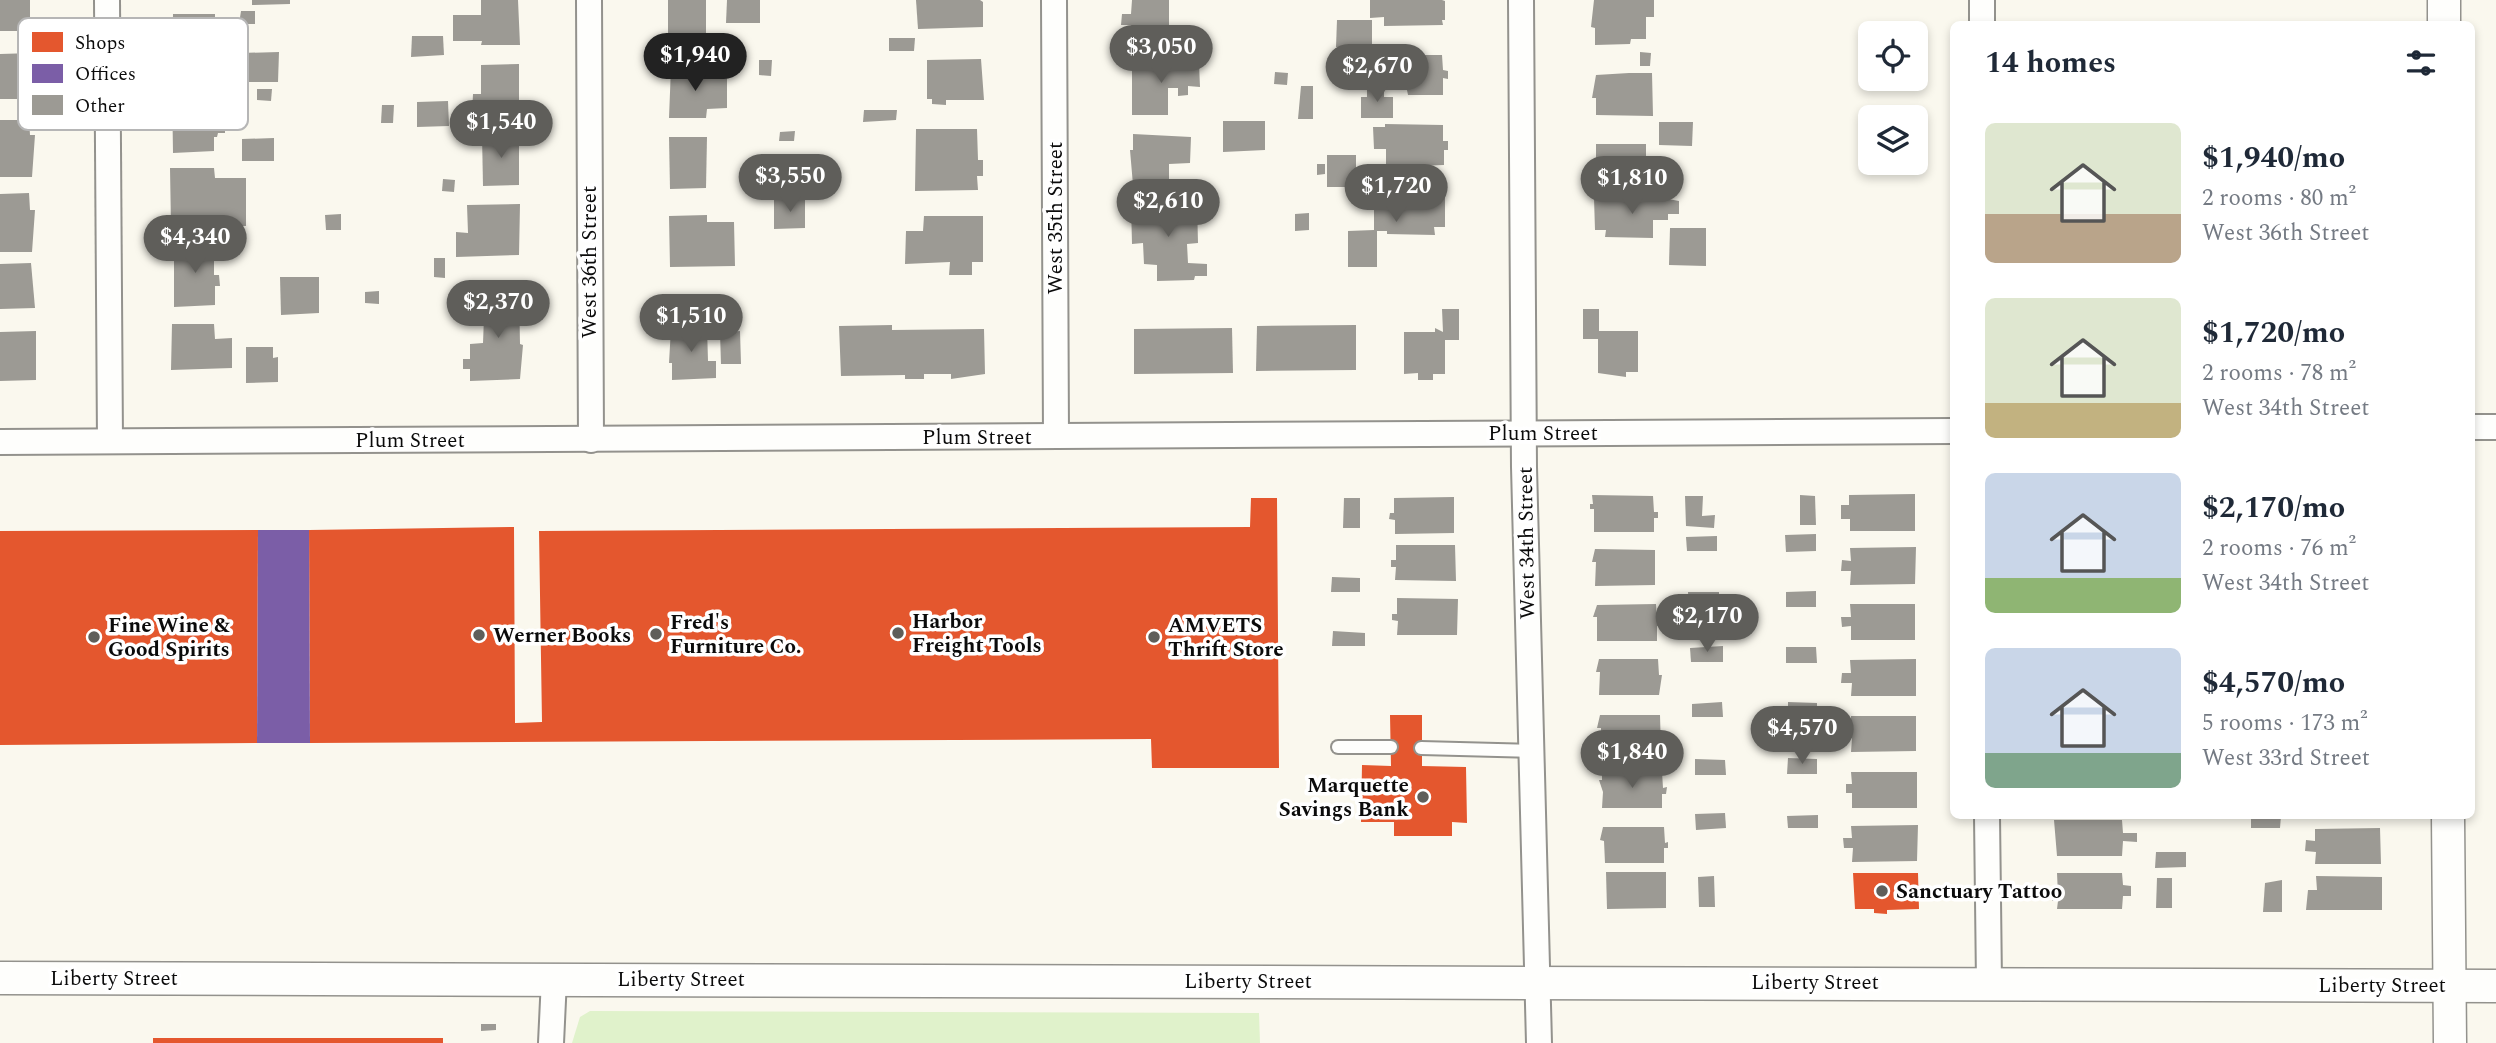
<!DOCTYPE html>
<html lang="en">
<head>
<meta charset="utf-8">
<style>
  :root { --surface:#fff; --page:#f2f2f3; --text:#1f2937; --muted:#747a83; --accent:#5f5e5a }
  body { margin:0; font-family:Spectral,serif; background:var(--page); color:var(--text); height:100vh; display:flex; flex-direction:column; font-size:26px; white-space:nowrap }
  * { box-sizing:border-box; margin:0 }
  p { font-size:23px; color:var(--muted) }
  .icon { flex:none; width:38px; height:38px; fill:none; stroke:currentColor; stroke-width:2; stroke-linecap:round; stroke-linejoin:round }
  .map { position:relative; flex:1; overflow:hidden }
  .side { position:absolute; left:1950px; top:21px; width:525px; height:798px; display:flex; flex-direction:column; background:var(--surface); border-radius:10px; box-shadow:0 4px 10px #0003 }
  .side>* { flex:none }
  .controls { position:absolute; left:1858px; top:21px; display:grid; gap:14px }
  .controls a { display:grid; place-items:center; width:70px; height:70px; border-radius:10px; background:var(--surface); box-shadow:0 4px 10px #0003; font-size:35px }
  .price { position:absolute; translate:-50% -60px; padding:0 16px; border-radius:24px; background:var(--accent); color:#fff; font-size:23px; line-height:46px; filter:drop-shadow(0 2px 4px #0008) }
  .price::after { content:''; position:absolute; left:50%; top:42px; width:21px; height:16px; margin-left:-10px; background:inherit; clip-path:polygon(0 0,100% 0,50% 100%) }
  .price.on { background:#222; color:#fff }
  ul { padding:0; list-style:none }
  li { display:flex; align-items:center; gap:21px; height:175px; padding:0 35px }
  li span { display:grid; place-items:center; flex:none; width:196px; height:140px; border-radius:10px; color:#555 }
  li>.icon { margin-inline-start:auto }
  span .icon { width:84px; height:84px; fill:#fffc; stroke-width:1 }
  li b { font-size:30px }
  h2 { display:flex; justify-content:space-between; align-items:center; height:84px; padding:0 35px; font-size:30px }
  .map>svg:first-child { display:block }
  .green { fill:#e0f2cb }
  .shops { fill:#e4572e }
  .offices { fill:#7b5ea7 }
  .building { fill:#9c9a94 }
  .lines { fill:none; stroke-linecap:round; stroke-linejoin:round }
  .service-casing { stroke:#93928d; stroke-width:16 }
  .minor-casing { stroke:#93928d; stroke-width:28 }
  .tertiary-casing { stroke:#93928d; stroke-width:35 }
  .service { stroke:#fefefc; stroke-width:12 }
  .minor { stroke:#fefefc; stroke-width:24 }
  .tertiary { stroke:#fefefc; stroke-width:32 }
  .poi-dot { fill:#5f5e5a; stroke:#fff; stroke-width:2.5 }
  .labels { text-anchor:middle; stroke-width:7; stroke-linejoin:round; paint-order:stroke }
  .street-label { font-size:21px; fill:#0b0b0b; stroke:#fff }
  .poi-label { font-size:21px; font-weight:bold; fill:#0b0b0b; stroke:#fff; text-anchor:start }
  .key { fill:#fff; stroke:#b6b6b6; stroke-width:2 }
  .key-label { font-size:19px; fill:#0b0b0b }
</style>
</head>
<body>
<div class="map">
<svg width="2496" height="1043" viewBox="0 0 2496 1043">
  <rect width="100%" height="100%" fill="#faf8ee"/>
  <polygon class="green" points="590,1011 1259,1013 1260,1043 572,1043 580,1017"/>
  <g class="shops">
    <polygon points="1251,498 1277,498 1279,768 1152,768 1151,739 310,743 309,530 514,527 515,723 542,722 539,531 1250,527"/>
    <polygon points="258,530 257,743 0,745 0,531"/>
    <polygon points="1390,715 1422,715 1422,766 1466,767 1467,823 1452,822 1452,836 1394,836 1394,822 1361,822 1362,765 1391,766"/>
    <polygon points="1853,873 1918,873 1919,909 1887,910 1887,914 1874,913 1874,909 1855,909"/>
    <rect x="153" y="1038" width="290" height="5"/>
  </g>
  <polygon class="offices" points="258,530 309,530 310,743 257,743"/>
  <g class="building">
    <rect x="0" y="0" width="30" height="31"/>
    <polygon points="252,0 290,0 290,4 252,5"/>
    <polygon points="481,0 518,0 520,45 481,45 482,41 453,41 453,15 481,15"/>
    <rect x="668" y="0" width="38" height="48"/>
    <polygon points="727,0 760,0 760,23 726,23"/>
    <polygon points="916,0 980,0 983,2 983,27 918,29"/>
    <polygon points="1132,0 1169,0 1169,45 1132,45 1131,25 1121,25 1122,14 1131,14"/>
    <polygon points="1370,0 1442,0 1445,1 1445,20 1442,20 1443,25 1384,26 1384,17 1370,18"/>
    <polygon points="1594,0 1654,0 1654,17 1646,17 1646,39 1631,39 1630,44 1595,45 1595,28 1591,27"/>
    <polygon points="241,11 255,11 255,24 239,24"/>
    <polygon points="173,14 215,14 215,23 236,23 236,57 215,57 215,71 172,71"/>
    <polygon points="1337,20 1372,20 1372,47 1336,47"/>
    <polygon points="412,36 443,36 444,55 411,57"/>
    <polygon points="889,38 915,38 914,51 889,51"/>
    <polygon points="279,52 278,82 243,82 241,53"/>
    <polygon points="1640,52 1651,53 1650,66 1640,66"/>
    <polygon points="33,53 33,99 0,99 0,54"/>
    <polygon points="1407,55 1442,55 1443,70 1448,71 1448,79 1443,78 1443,95 1408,95 1407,90 1401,90 1401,78 1407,78"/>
    <polygon points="981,59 984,100 946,100 946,105 932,104 932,99 927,99 927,60"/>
    <polygon points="759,60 772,60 771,76 759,75"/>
    <polygon points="1190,62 1199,63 1200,87 1188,86 1188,95 1178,96 1178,88 1168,88 1168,115 1132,115 1132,63"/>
    <polygon points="519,64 519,115 472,114 473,94 481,94 481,65"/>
    <polygon points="671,67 707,68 706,78 727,78 727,108 707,109 706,118 669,118"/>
    <polygon points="1275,72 1288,73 1287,85 1274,84"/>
    <polygon points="1629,73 1652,73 1653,116 1596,115 1596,98 1592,98 1596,75"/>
    <polygon points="1367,85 1384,85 1384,97 1393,97 1393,118 1361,118 1361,97 1367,97"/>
    <polygon points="1301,86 1313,86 1313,119 1298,119"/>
    <polygon points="172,88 214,88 214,114 225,114 225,133 218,133 217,137 214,137 214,151 173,153"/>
    <polygon points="257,89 272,89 271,101 257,100"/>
    <polygon points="448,101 449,126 417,127 417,102"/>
    <polygon points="382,105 394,105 393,123 381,123"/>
    <polygon points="864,110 897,110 896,120 863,122"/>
    <polygon points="0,120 29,120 30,135 35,135 32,177 0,177"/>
    <polygon points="1223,121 1265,121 1265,150 1223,152"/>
    <polygon points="1659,122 1693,122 1692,146 1659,145"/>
    <polygon points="1385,124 1443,125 1443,141 1448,141 1448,150 1444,150 1444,165 1386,167 1386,149 1374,149 1373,127 1385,127"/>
    <polygon points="916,129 977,129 978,160 983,160 983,176 977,176 978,190 915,191"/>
    <polygon points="795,131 794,141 779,141 780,132"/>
    <polygon points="501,134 519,135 519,185 483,186 482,135"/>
    <polygon points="1133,134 1191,137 1190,163 1169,164 1169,185 1133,185 1130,150 1133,150"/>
    <polygon points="669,137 707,137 706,188 670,189"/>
    <polygon points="274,138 274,161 242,161 242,139"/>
    <polygon points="1596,144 1646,144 1646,163 1631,164 1632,184 1596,185"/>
    <rect x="1327" y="155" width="29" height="32"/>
    <polygon points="1317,164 1325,164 1325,174 1317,175"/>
    <polygon points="170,168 214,168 215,178 246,178 246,226 171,226"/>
    <polygon points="443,179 455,180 454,192 442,191"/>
    <polygon points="29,193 30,210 35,210 32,252 0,252 0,194"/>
    <polygon points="1387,196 1445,196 1445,227 1434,227 1435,235 1387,234 1387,231 1377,231 1377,267 1348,267 1348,231 1374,230 1374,198"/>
    <polygon points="805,198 805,228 774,229 774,199"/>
    <polygon points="1594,198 1668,199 1679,201 1679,214 1668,214 1668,220 1653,220 1653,238 1605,237 1606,230 1595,230"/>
    <polygon points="1197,203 1198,243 1187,244 1188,263 1207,264 1207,276 1195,276 1194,280 1157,281 1157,265 1144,264 1143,243 1132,244 1131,204"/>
    <polygon points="520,204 519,255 456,257 456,232 468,233 467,205"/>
    <polygon points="1309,213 1309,230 1295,231 1295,214"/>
    <polygon points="341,214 341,230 326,230 325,215"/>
    <polygon points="707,215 707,222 734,222 735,266 670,267 669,216"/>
    <polygon points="924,216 983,216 983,262 972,262 972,275 949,275 950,262 905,264 906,231 923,231"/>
    <polygon points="1670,228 1706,228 1706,266 1669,265"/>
    <polygon points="174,242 214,243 214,275 219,275 220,286 215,286 215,305 174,307"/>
    <polygon points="434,258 445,258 445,278 434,277"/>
    <polygon points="31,263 35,308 0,309 0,264"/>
    <polygon points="280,277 319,277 319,313 281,315"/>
    <polygon points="379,291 379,304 365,303 365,292"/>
    <polygon points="485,291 519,292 520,344 523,345 520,379 470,381 470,369 463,369 463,359 470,359 470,344 483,343"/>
    <polygon points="1442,309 1459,309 1459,340 1445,340 1445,374 1433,374 1433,380 1418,380 1418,373 1404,374 1404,332 1435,332 1435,328 1443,332"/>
    <polygon points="1583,309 1599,309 1599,331 1638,331 1638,372 1626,372 1626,377 1598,373 1598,339 1583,339"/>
    <polygon points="172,324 214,324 215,339 232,338 232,368 171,370"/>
    <polygon points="892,325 892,330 984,329 985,374 951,379 951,374 924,374 924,379 905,379 905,375 841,376 839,326"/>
    <polygon points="1356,325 1356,370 1256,371 1257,326"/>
    <polygon points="707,327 708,361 716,361 716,378 672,380 672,363 669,363 671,328"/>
    <polygon points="1232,328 1233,373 1134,374 1134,329"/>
    <polygon points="36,331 36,380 0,381 0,332"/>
    <polygon points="740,331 741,364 721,364 720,333"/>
    <polygon points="246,347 273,347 273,358 278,357 278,382 246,383"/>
    <polygon points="1915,494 1915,531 1850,531 1850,519 1841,519 1841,505 1849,505 1849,495"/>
    <polygon points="1592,495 1653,496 1654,512 1658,512 1658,518 1654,518 1654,532 1594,532 1594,509 1590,509 1590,504 1593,504"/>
    <polygon points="1800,495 1815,496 1816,525 1800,525"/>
    <polygon points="1685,496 1703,496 1702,516 1715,515 1714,528 1686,526"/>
    <polygon points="1454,497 1454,533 1395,534 1395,520 1389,519 1390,513 1394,513 1394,498"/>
    <polygon points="1344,498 1360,498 1360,528 1343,528"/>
    <polygon points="1816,534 1816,551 1786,552 1785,535"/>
    <polygon points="1717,536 1717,551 1687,551 1686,537"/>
    <polygon points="1396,545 1455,545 1456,581 1395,580 1396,567 1391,567 1391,560 1396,560"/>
    <polygon points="1916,547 1915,584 1850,585 1851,571 1841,571 1842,560 1851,561 1850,548"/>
    <polygon points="1595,549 1655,550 1655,585 1595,586 1596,562 1592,562"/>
    <polygon points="1332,577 1360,578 1360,592 1331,592"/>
    <polygon points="1816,591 1816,607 1786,607 1786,592"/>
    <polygon points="1688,592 1719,592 1719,607 1689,607"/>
    <polygon points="1397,598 1458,599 1457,635 1397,635 1398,621 1392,620 1392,614 1397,614"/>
    <polygon points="1656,604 1657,620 1661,620 1661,625 1657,626 1657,641 1597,641 1597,617 1593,617 1597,605"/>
    <polygon points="1850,604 1915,604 1915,640 1851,640 1851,626 1842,627 1841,617 1851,617"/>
    <polygon points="1333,631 1365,633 1365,646 1332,646"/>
    <polygon points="1723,646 1723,662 1691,662 1690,648"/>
    <polygon points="1786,647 1816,647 1817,663 1786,663"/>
    <polygon points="1599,659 1658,659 1659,675 1662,675 1659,695 1599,695 1600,672 1596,672"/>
    <polygon points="1916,659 1916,696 1851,696 1852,683 1841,683 1842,673 1851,673 1850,660"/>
    <polygon points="1722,702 1723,717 1692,717 1692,704"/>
    <polygon points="1788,702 1817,703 1817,719 1788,717"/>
    <polygon points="1600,715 1660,715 1661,751 1601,751 1601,728 1597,728"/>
    <polygon points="1851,716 1916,716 1916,751 1851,752 1852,738 1843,738 1843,729 1851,729"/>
    <polygon points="1788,758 1817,759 1817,774 1787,774"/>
    <polygon points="1695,759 1725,760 1726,775 1695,775"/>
    <polygon points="1602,772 1662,772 1663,788 1667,787 1666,794 1662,794 1662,808 1602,808 1603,792 1599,780 1602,780"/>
    <polygon points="1851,772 1917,772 1917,808 1852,808 1852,793 1846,793 1846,784 1852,784"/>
    <polygon points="1725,813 1726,828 1696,830 1695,814"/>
    <polygon points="1818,815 1818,828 1788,828 1787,816"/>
    <polygon points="2251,816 2281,816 2280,828 2251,828"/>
    <polygon points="2054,820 2122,820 2123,833 2137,833 2137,842 2123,841 2122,856 2057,856"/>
    <polygon points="1918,825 1917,861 1852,862 1853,848 1844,848 1843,838 1852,838 1851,826"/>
    <polygon points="1603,827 1664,827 1665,843 1668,842 1668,848 1664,848 1664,863 1605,863 1604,841 1600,840"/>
    <polygon points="2380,828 2381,864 2315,864 2316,852 2305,851 2306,840 2315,841 2315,829"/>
    <polygon points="2156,852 2186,852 2186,867 2155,868"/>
    <polygon points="1606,872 1666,872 1666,908 1607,909"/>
    <polygon points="2057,873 2122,873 2123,885 2131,886 2131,896 2123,896 2122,909 2057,909 2058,901 2052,901 2052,895 2058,895"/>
    <polygon points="1714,876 1715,907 1699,907 1698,877"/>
    <polygon points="2316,876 2382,877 2382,910 2306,910 2308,890 2317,890"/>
    <polygon points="2157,878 2172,878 2172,908 2156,908"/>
    <polygon points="2282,880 2282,912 2263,912 2265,883"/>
    <polygon points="481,1024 496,1024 496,1030 481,1031"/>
  </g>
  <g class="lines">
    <defs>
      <g id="service">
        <polyline points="1338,747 1391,747"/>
        <polyline points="1421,748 1531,751"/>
      </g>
      <g id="minor">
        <polyline points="107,0 110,441"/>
        <polyline points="589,0 591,440"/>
        <polyline points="1054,0 1056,436"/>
        <polyline points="1521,0 1524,467 1539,1043"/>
        <polyline points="1982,0 1982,24"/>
        <polyline points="2471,427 2496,427"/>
        <polyline points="0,442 1953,431"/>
        <polyline points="1987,816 1989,983"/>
        <polyline points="551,1043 554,979"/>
      </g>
      <g id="tertiary">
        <polyline points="2444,0 2444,24"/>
        <polyline points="2448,816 2450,1043"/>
        <polyline points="0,978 2496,986"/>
      </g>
    </defs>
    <use href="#service" class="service-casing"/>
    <use href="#minor" class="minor-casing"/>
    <use href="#tertiary" class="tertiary-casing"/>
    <use href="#service" class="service"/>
    <use href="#minor" class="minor"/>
    <use href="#tertiary" class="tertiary"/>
  </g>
  <g class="poi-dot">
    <circle cx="898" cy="633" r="7"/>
    <circle cx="656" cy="634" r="7"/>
    <circle cx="479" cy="635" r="7"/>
    <circle cx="94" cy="637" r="7"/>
    <circle cx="1154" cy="637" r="7"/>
    <circle cx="1423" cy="797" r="7"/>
    <circle cx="1882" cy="891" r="7"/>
  </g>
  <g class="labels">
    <g class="street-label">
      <text transform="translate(1055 218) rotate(-90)" y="7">West 35th Street</text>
      <text transform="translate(589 262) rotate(-90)" y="7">West 36th Street</text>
      <text x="1543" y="440">Plum Street</text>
      <text x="977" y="444">Plum Street</text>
      <text x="410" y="447">Plum Street</text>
      <text transform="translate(1526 543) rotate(-91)" y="7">West 34th Street</text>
      <text x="114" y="985">Liberty Street</text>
      <text x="681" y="986">Liberty Street</text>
      <text x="1248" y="988">Liberty Street</text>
      <text x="1815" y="989">Liberty Street</text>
      <text x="2382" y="992">Liberty Street</text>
    </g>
    <g class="poi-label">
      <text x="912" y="628">Harbor<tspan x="912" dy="24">Freight Tools</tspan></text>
      <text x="670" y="629">Fred's<tspan x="670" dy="24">Furniture Co.</tspan></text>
      <text x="108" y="632">Fine Wine &amp;<tspan x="108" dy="24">Good Spirits</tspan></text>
      <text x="1168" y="632">AMVETS<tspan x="1168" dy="24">Thrift Store</tspan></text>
      <text x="493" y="642">Werner Books</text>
      <text x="1409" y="792" text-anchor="end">Marquette<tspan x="1409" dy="24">Savings Bank</tspan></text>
      <text x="1896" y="898">Sanctuary Tattoo</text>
    </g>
  </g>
  <rect x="18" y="18" width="230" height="112" rx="10" class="key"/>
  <rect x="32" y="32" width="31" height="20" fill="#e4572e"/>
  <rect x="32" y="64" width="31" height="19" fill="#7b5ea7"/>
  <rect x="32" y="95" width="31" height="20" fill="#9c9a94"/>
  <g class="key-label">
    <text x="75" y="49">Shops</text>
    <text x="75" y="80">Offices</text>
    <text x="75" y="112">Other</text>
  </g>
</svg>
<div class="controls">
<a><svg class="icon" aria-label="locate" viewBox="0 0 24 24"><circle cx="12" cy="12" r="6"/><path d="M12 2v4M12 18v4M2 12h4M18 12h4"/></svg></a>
<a><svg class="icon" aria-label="layers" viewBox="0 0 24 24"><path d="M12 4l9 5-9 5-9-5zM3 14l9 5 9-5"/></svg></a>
</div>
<b class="price" style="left:1161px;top:85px">$3,050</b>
<b class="price on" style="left:695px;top:93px">$1,940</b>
<b class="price" style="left:1377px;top:104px">$2,670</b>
<b class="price" style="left:501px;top:160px">$1,540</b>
<b class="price" style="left:790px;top:214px">$3,550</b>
<b class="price" style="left:1632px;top:216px">$1,810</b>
<b class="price" style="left:1396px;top:224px">$1,720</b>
<b class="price" style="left:1168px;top:239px">$2,610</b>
<b class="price" style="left:195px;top:275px">$4,340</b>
<b class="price" style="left:498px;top:340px">$2,370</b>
<b class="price" style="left:691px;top:354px">$1,510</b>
<b class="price" style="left:1707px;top:654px">$2,170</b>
<b class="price" style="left:1802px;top:766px">$4,570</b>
<b class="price" style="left:1632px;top:790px">$1,840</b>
<section class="side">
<h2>14 homes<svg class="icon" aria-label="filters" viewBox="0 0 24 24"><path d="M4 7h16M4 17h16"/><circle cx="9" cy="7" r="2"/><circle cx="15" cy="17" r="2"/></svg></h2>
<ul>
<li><span style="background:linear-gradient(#dfe7d0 65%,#b9a48a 0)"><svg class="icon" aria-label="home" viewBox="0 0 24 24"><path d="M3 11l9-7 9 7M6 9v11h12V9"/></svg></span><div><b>$1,940/mo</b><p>2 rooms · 80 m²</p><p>West 36th Street</p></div></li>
<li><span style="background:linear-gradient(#dfe7d0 75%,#c2b280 0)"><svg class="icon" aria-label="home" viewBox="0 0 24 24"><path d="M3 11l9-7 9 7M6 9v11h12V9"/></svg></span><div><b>$1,720/mo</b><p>2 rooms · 78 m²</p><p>West 34th Street</p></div></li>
<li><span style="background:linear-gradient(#c9d6e8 75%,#8fb573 0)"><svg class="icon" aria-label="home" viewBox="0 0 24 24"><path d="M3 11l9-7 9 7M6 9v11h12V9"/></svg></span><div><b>$2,170/mo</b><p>2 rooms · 76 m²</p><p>West 34th Street</p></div></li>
<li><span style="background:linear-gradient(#c9d6e8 75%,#7fa58c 0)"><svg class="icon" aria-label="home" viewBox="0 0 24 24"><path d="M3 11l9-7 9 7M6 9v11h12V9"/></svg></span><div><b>$4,570/mo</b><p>5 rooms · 173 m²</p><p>West 33rd Street</p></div></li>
</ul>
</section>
</div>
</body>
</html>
